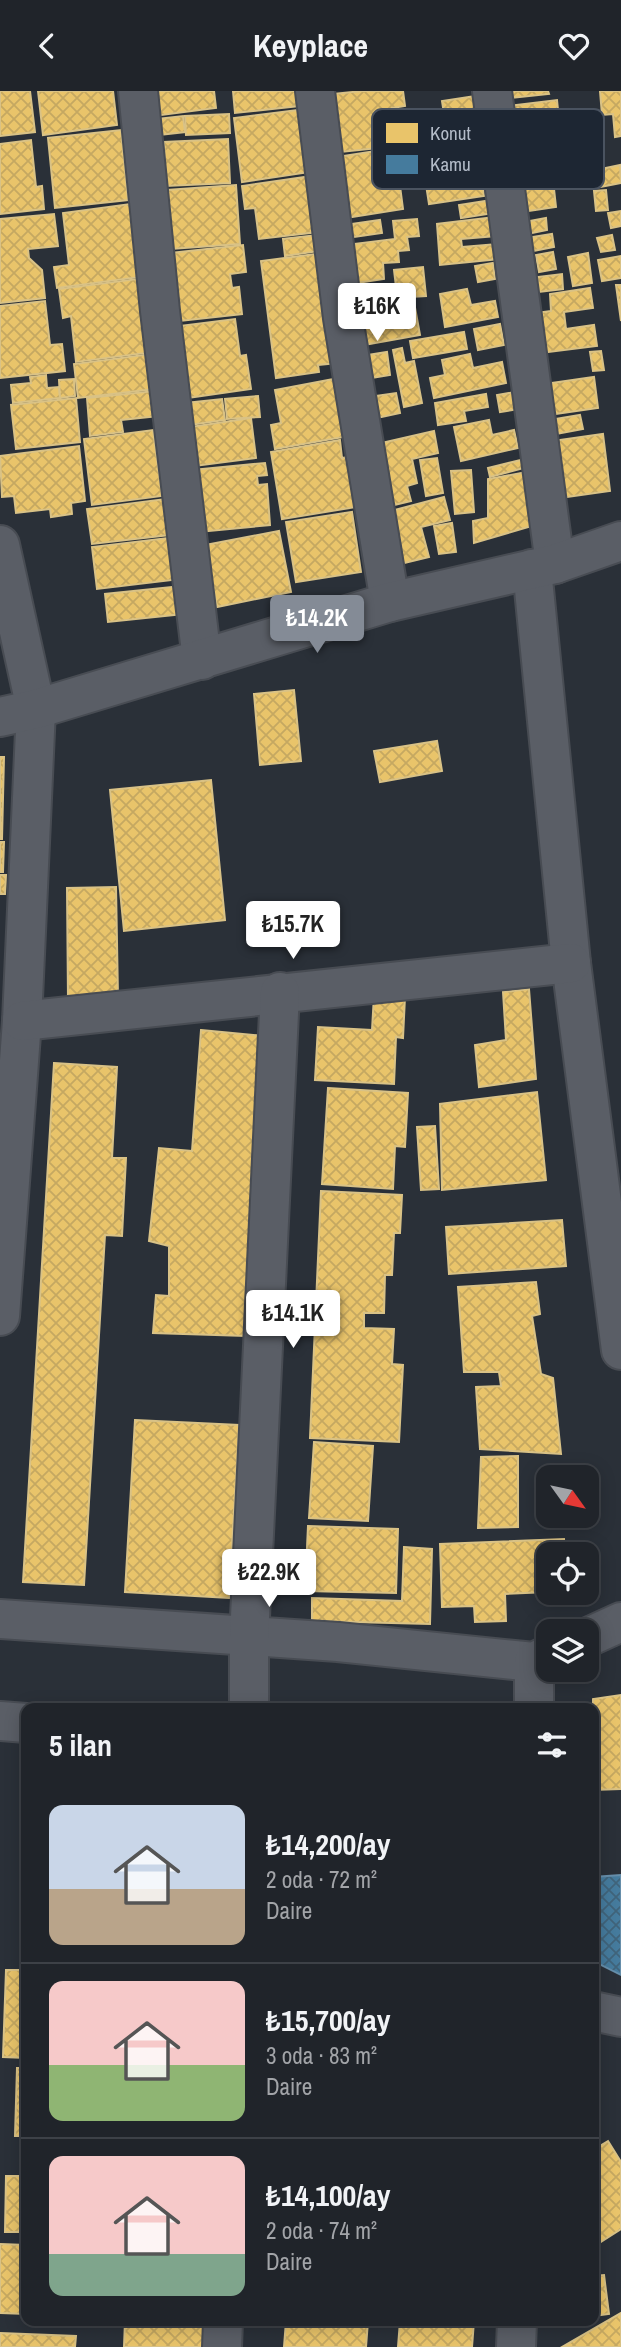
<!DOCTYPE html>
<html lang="tr">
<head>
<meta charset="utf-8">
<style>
  :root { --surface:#20242a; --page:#282c32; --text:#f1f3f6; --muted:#a2a4a8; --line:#3d4147; --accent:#848b96 }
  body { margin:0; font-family:"Archivo Narrow",sans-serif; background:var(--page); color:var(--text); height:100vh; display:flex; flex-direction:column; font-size:26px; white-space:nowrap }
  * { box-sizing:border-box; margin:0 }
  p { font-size:23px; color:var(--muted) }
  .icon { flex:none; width:38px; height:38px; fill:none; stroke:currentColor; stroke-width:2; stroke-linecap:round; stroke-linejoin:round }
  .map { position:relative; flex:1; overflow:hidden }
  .side { position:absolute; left:21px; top:1612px; width:578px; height:623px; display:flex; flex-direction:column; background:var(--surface); border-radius:14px; box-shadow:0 4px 18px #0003,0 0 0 2px var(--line) }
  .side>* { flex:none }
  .needle { width:46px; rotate:123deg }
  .buttons { position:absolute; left:536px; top:1374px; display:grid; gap:14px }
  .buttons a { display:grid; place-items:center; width:63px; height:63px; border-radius:14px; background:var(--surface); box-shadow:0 4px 18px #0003,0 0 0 2px var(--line); font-size:35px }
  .price { position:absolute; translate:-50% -60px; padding:0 16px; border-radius:7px; background:#fff; color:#222; font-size:23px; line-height:46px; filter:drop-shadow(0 2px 4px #0008) }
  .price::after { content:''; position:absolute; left:50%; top:42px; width:21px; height:16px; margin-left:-10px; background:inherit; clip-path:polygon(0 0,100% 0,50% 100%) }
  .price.on { background:var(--accent); color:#fff }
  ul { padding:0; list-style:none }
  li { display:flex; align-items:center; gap:21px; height:175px; padding:0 28px }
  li+li { border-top:2px solid var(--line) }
  li span { display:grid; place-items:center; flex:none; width:196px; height:140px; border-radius:14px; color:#555 }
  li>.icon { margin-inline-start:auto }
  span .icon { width:84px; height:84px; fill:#fffc; stroke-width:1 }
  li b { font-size:30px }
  h2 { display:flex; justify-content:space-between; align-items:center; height:84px; padding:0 28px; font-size:30px }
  header { display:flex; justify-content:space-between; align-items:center; height:91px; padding:0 28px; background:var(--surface); font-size:32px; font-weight:700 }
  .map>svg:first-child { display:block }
  .homes { fill:url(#homes-cross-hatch); stroke:#d9c286; stroke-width:2 }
  .public { fill:url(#public-cross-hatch); stroke:#668eaa; stroke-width:2 }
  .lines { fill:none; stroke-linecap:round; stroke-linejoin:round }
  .minor-casing { stroke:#484c53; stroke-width:42 }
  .tertiary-casing { stroke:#484c53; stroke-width:42 }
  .minor { stroke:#5a5e66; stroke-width:38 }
  .tertiary { stroke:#5a5e66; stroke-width:38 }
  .key { fill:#1d2633; stroke:#4a5360; stroke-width:2 }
  .key-label { font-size:19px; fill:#b4bcc9 }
</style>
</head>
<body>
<header><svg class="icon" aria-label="back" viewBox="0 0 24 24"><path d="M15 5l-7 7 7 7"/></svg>Keyplace<svg class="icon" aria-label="heart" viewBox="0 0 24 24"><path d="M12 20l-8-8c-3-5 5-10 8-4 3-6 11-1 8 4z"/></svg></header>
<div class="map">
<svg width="621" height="2256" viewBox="0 0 621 2256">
  <defs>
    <pattern id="homes-cross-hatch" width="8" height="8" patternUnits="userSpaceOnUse" patternTransform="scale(1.75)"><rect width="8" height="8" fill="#e9c46a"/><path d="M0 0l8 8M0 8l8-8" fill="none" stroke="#c5a861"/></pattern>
    <pattern id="public-cross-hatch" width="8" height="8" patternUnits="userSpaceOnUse" patternTransform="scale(1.75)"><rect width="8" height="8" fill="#457b9d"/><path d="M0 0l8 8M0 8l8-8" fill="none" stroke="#40647b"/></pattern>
  </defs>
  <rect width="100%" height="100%" fill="#2a3038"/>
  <g class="homes">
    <polygon points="0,0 30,0 35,41 0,45"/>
    <polygon points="38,0 113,0 117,34 43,44"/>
    <polygon points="151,0 214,0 216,17 154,25"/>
    <polygon points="233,0 298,0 299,15 235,22"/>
    <polygon points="362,0 403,0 405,15 392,17 397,55 331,62 324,4"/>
    <polygon points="499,0 548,0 549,3 500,8"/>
    <polygon points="600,0 621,0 621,45 615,46 613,23 602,24"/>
    <polygon points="476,5 482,43 448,48 442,10"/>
    <polygon points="557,9 560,38 502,45 499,16"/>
    <polygon points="305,18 310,81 242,91 234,27"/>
    <polygon points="229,23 230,42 186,44 185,25"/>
    <polygon points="183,25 185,41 151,45 149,29"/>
    <polygon points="121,39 128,109 55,117 48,47"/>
    <polygon points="228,48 230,92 166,95 164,51"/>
    <polygon points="31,49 36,96 42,95 44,118 0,123 0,53"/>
    <polygon points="402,56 405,79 398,80 403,118 339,128 330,67"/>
    <polygon points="479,65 484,105 429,113 423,74"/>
    <polygon points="620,74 621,92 600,96 596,79"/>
    <polygon points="552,80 556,116 521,121 515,84"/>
    <polygon points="312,85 318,141 259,148 255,117 245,118 242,95"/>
    <polygon points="236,94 240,153 171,158 167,99"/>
    <polygon points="606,99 608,119 596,120 594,100"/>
    <polygon points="492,109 494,122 461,127 459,114"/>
    <polygon points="130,113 140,186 57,197 54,176 69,174 63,122"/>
    <polygon points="621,120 621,135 611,137 608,122"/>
    <polygon points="54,123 58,155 28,158 29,167 42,179 45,207 0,212 0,128"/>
    <polygon points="494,126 496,145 461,148 462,156 497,153 499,168 440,174 437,133"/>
    <polygon points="546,127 547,139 522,144 519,132"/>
    <polygon points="417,128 419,145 407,146 409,159 398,160 399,171 383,172 384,188 350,193 345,154 395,148 393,130"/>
    <polygon points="380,129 382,142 346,147 344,134"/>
    <polygon points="552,143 554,156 528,161 526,147"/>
    <polygon points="317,144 319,160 285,165 283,148"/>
    <polygon points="612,144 615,159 601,161 597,147"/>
    <polygon points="243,154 246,181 230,183 232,197 239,196 242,223 171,231 171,162"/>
    <polygon points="553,161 556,178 539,181 536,164"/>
    <polygon points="323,162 337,272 318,274 319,281 276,287 261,170"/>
    <polygon points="588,162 592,192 573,195 568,166"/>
    <polygon points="621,165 621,187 602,190 598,169"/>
    <polygon points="493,172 495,188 478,191 475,175"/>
    <polygon points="423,176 426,205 411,206 410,195 396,196 394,179"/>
    <polygon points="562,183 563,198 539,201 537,186"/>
    <polygon points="137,188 146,262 76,271 71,225 63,227 59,198"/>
    <polygon points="616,194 621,194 621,230"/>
    <polygon points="382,196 384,213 353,216 350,200"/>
    <polygon points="590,197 593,217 564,221 566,238 594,234 597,255 533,263 528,223 551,220 550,203"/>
    <polygon points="467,198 471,214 495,210 498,226 445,236 440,203"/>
    <polygon points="45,210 50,254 62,253 65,280 0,287 0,215"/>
    <polygon points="414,211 420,244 358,255 355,237 394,230 392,215"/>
    <polygon points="235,228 240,265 246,264 251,298 180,308 171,236"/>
    <polygon points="500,233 504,254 478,259 474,238"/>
    <polygon points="464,241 467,258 413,267 410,250"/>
    <polygon points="402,257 405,272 414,270 422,312 404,316 393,259"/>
    <polygon points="601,260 604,279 593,280 590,261"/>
    <polygon points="387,261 390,284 365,288 361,265"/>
    <polygon points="151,263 155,298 78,307 74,273"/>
    <polygon points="470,263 473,277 502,271 506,292 434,307 430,287 445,284 442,269"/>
    <polygon points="46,284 47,297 59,296 60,307 13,312 11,294 31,292 30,286"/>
    <polygon points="594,286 598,317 541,325 537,294"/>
    <polygon points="339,287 349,345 275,358 271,334 281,332 275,299"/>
    <polygon points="74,288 75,305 60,307 59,289"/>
    <polygon points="155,300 158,325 121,329 123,341 90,345 87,307"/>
    <polygon points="515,301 519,318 500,321 497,304"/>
    <polygon points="396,302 400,322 372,328 368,306"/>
    <polygon points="486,303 488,316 464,320 466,330 438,334 435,312"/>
    <polygon points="258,305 260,326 227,328 225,308"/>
    <polygon points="76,307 80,351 16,358 11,314"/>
    <polygon points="222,308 225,329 189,334 186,312"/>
    <polygon points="580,324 583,338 545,345 543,330"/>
    <polygon points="251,327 256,367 195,375 190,336"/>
    <polygon points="489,329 492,344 514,339 518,357 461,370 454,336"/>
    <polygon points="153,339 162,405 92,414 84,348"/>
    <polygon points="434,340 438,362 412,368 417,392 407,395 411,410 386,416 377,353"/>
    <polygon points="603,343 610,400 552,408 545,351"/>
    <polygon points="340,349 342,367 348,366 356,416 282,428 271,361"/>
    <polygon points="79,355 85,410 71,412 72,423 51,426 50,418 16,422 14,405 2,406 0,365"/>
    <polygon points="437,367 443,402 426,405 420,369"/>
    <polygon points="529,367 531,375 490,386 488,377"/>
    <polygon points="265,372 267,384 257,385 258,394 267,393 270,434 199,441 193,379"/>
    <polygon points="471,379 474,421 455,423 451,380"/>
    <polygon points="527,381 535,434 474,452 473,430 488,427 488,388"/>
    <polygon points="444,406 450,429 421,436 429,466 400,473 387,421"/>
    <polygon points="165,408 169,444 92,453 87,418"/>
    <polygon points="352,421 361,481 296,491 286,431"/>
    <polygon points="452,432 456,461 439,463 434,435"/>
    <polygon points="279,440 291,501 217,516 205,454"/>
    <polygon points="176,446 181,488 97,498 92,456"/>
    <polygon points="181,495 183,523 108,531 105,503"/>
    <polygon points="294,599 301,670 260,674 254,603"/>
    <polygon points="437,650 442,680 380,691 374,660"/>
    <polygon points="0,666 4,666 2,748 0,748"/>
    <polygon points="211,689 225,829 124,840 110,699"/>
    <polygon points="0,751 4,751 3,781 0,781"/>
    <polygon points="0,784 6,784 5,803 0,803"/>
    <polygon points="116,796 118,906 68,908 67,797"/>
    <polygon points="529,898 536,988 479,996 475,954 506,949 503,901"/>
    <polygon points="374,904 405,906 403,947 396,946 394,993 315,989 318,936 372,939"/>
    <polygon points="201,939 264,945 246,1245 153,1242 156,1204 169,1205 169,1155 149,1150 159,1057 192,1060"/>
    <polygon points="54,972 117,976 112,1067 126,1067 122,1145 105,1144 84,1494 23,1491"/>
    <polygon points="328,997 408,1002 405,1056 395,1055 393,1098 322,1093"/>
    <polygon points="537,1001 546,1089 442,1099 440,1013"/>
    <polygon points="435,1035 439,1098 421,1099 417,1036"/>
    <polygon points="321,1100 402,1104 400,1142 394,1142 392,1184 385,1184 384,1222 364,1222 364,1237 394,1238 392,1273 403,1274 399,1351 310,1347"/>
    <polygon points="562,1129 566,1175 449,1183 446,1136"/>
    <polygon points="536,1191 540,1223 532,1225 541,1283 553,1287 561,1363 480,1358 476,1296 501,1295 499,1281 464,1281 458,1196"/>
    <polygon points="135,1329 239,1334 229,1507 125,1501"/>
    <polygon points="314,1351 373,1355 368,1430 309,1427"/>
    <polygon points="518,1365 518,1436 478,1437 481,1366"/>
    <polygon points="308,1435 398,1438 396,1502 305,1500"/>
    <polygon points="564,1448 565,1463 548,1463 548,1501 505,1503 506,1530 475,1531 474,1515 442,1516 440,1453"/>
    <polygon points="404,1456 432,1458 430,1533 312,1530 312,1507 402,1510"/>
    <polygon points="621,1604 621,1698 593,1699 593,1608"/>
    <polygon points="6,1879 26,1879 26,1967 3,1966"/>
    <polygon points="17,1977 26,1977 26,2045 15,2045"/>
    <polygon points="608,2050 621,2071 621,2138 593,2156 593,2115 597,2112 593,2106 593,2059"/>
    <polygon points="6,2085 26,2085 26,2141 5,2141"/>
    <polygon points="0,2153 26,2154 26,2223 0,2222"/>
    <polygon points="604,2184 609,2223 593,2225 593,2185"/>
    <polygon points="621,2222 621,2256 562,2256"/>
    <polygon points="125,2230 210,2230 209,2256 124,2256"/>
    <polygon points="286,2230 368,2230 366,2256 284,2256"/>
    <polygon points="400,2230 474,2230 472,2256 398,2256"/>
    <polygon points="0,2242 76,2245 75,2256 0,2256"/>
  </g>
  <polygon class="public" points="621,1784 621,1884 593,1870 593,1786"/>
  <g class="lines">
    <defs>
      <g id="minor">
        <polyline points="138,0 160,220 202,569"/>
        <polyline points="315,0 343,227 390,511"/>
        <polyline points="492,0 555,473"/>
        <polyline points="0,454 36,618 22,930 0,1225"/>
        <polyline points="532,478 571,872 621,1259"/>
        <polyline points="22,930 571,872"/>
        <polyline points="0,1528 338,1551 534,1571 548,1564"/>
        <polyline points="586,1547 621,1531"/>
        <polyline points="249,1617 249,1547 280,901"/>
        <polyline points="534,1617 534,1571"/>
        <polyline points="0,1630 26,1632"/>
        <polyline points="593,1920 621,1926"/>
        <polyline points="222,2256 223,2230"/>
        <polyline points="516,2256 517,2230"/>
      </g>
      <polyline id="tertiary" points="0,626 36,618 390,511 555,473 621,450"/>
    </defs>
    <use href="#minor" class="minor-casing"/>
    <use href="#tertiary" class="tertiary-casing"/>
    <use href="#minor" class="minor"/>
    <use href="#tertiary" class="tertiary"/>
  </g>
  <rect x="372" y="18" width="232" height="80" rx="10" class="key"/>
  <rect x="386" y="32" width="32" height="20" fill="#e9c46a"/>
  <rect x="386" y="64" width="32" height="19" fill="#457b9d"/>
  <g class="key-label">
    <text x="430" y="49">Konut</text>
    <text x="430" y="80">Kamu</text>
  </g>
</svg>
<div class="buttons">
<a><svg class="needle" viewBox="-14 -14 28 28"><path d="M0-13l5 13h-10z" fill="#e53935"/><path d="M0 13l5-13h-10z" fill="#a2a4a8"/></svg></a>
<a><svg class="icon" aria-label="locate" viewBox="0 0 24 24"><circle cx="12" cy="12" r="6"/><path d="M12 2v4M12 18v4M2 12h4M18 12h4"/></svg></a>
<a><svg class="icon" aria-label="layers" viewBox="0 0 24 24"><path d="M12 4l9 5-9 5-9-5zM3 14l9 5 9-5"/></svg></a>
</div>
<b class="price" style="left:377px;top:252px">₺16K</b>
<b class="price on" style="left:317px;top:564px">₺14.2K</b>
<b class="price" style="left:293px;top:870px">₺15.7K</b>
<b class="price" style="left:293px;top:1259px">₺14.1K</b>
<b class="price" style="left:269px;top:1518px">₺22.9K</b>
<section class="side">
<h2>5 ilan<svg class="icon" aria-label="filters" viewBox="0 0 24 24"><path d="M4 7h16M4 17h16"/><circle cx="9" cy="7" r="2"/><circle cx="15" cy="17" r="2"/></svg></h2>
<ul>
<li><span style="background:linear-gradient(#c9d6e8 60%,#b9a48a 0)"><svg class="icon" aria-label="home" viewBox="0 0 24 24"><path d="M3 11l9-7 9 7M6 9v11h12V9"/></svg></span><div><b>₺14,200/ay</b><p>2 oda · 72 m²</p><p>Daire</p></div></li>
<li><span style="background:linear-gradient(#f6c9c9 60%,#8fb573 0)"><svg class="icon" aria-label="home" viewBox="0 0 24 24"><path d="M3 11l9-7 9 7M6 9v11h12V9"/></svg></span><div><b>₺15,700/ay</b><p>3 oda · 83 m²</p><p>Daire</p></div></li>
<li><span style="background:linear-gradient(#f6c9c9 70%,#7fa58c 0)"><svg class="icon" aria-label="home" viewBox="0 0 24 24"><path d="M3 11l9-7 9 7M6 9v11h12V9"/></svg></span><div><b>₺14,100/ay</b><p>2 oda · 74 m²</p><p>Daire</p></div></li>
</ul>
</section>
</div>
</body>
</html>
